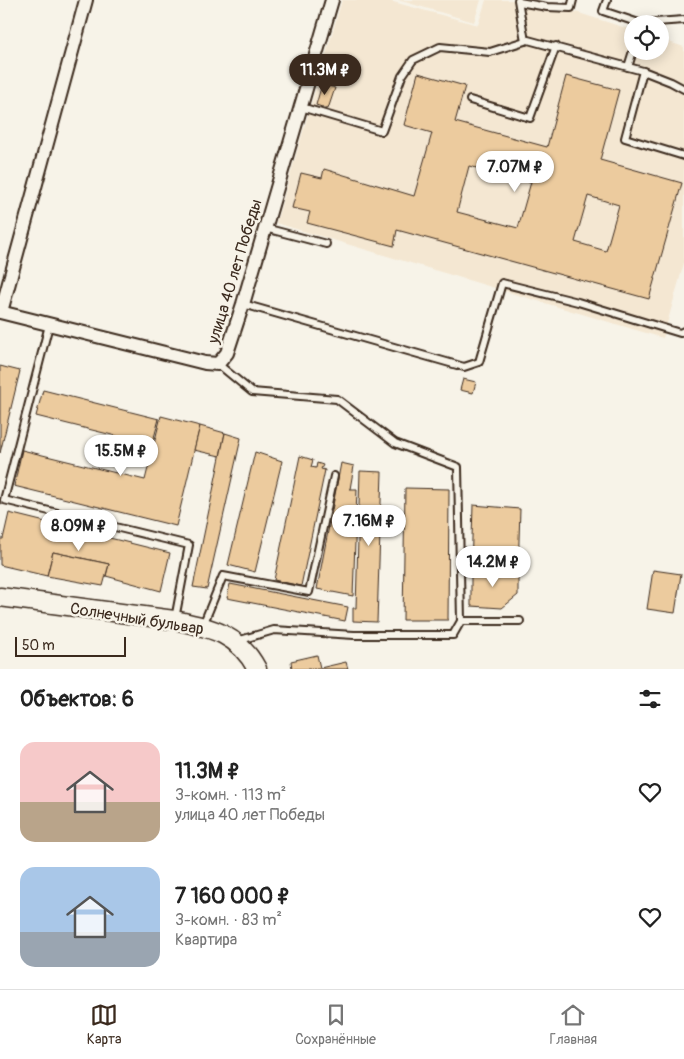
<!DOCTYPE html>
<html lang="ru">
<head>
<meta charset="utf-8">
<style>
  :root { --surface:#fff; --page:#f6f6f6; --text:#222; --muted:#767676; --line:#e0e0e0; --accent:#3b2a1e }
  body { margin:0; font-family:Pangolin,sans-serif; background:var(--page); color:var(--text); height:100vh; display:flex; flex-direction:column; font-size:19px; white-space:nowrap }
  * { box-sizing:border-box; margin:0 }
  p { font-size:16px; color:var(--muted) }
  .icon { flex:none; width:28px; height:28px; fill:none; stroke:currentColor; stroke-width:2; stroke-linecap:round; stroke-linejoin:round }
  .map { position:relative; height:669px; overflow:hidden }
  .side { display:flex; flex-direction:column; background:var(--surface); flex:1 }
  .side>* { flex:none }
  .tools { position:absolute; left:624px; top:15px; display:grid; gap:10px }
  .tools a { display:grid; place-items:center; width:45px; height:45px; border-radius:50%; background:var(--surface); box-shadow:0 2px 12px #0003; font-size:25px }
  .scale { position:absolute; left:15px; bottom:12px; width:111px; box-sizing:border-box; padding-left:5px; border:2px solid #3b2a1e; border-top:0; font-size:14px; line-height:18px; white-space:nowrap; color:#3b2a1e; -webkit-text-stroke:4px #f7f3e8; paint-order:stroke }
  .price { position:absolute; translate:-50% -42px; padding:0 11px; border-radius:18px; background:#fff; color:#222; font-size:16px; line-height:32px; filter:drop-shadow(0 1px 2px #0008) }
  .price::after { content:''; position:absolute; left:50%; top:30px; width:15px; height:11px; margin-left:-8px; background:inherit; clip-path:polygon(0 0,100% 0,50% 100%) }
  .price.active { background:var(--accent); color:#fff }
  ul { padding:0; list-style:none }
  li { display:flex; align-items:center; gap:15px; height:125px; padding:0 20px }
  li span { display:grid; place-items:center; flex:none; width:140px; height:100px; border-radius:15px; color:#555 }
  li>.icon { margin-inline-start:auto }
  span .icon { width:60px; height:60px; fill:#fffc; stroke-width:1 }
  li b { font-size:21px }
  h2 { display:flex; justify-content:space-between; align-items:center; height:60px; padding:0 20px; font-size:21px }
  .menu { display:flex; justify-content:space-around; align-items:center; height:70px; border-top:1px solid var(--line); background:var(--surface); font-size:14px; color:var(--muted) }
  .menu a { display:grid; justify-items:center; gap:2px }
  .menu .active { color:var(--accent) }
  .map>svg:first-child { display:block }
  .built { fill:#f4e7d2 }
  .building { fill:#eccb9e; stroke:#3b2a1e; fill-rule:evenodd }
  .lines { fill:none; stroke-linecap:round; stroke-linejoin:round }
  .service-casing { stroke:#3b2a1e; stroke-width:10 }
  .minor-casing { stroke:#3b2a1e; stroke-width:16 }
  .secondary-casing { stroke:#3b2a1e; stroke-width:21 }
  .service { stroke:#f7f3e8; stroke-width:6 }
  .minor { stroke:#f7f3e8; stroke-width:12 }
  .secondary { stroke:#f7f3e8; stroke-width:18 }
  .labels { text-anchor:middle; stroke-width:5; stroke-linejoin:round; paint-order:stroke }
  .street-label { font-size:16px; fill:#3b2a1e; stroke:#f7f3e8 }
</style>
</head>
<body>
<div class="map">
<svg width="684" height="669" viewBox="0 0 684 669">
  <rect width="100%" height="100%" fill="#f7f3e8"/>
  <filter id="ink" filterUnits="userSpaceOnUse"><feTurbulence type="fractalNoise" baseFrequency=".02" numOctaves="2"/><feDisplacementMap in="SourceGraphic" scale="10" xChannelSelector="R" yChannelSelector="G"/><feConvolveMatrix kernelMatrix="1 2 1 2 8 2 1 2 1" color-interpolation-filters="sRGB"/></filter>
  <g filter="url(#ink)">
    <g class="built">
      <polygon points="342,0 386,0 478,25 486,0 538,0 632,30 632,51 660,51 660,39 684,47 684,263 663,338 276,223"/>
      <polygon points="398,0 481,0 474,22"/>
    </g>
    <g class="building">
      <path d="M418 73 465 86 455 122 547 147 566 76 619 90 600 160 682 183 649 299 397 230 394 246 307 223 310 212 292 208 301 173 322 178 324 169 414 196 432 133 404 125ZM469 166 531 182 518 228 457 212ZM588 196 619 205 606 251 575 242Z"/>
      <polygon points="322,84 335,88 328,109 316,105"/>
      <polygon points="0,366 20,371 0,453"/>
      <polygon points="463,379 476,382 473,393 460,390"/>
      <polygon points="43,390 159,419 152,445 36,416"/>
      <polygon points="161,416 200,426 176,526 14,486 22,450 145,480"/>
      <polygon points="200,426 225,433 220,456 194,450"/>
      <polygon points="225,433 241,438 207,589 193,587"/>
      <polygon points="255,452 282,461 255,572 228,565"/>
      <polygon points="300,456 313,460 311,467 316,468 317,463 323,465 321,469 325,470 301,586 274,580"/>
      <polygon points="341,463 354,466 350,489 357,489 353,596 317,589"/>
      <polygon points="360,471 382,472 377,622 353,621 353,608 356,608"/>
      <polygon points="405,488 449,489 448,620 403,620"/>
      <polygon points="473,505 520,509 518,572 471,571"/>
      <polygon points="9,513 170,553 161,591 106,576 109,564 53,552 47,576 0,565 0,539 3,539"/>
      <polygon points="53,552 109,564 103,586 47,576"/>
      <polygon points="653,570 681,574 675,613 647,609"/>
      <polygon points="471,571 518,572 518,595 502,608 471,606"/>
      <polygon points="230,584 348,607 345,621 227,598"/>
      <polygon points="317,655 320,668 346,662 348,669 292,669 291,661"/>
    </g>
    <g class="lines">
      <defs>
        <g id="service">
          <polyline points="518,0 525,41"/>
          <polyline points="607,0 603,11 642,24"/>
          <polyline points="519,2 547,7 571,8 573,0"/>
          <polyline points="642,23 684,20"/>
          <polyline points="628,67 633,51"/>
          <polyline points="643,71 625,138 684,156"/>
          <polyline points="470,100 530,118 556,46"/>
          <polyline points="301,107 382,131 402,76 413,60 440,47 490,52 528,40 643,71 671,82 684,89"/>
          <polyline points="265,228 326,244"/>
          <polyline points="243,304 464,367 479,362 502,283 578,302 680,333 684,331"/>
          <polyline points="49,325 4,500 189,545 175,619"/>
          <polyline points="218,364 252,392 337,399 395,443 458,467 461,621 453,635 354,635 274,630 237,641"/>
          <polyline points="461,621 520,621"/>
          <polyline points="203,625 223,576 309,592 334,476"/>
        </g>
        <g id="minor">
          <polyline points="0,312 205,363 218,364 227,353 243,304 332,0"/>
          <polyline points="1,312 86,0"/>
        </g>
        <path id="secondary" d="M0 597 174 620C211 628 238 633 257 669"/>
      </defs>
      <use href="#service" class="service-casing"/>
      <use href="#minor" class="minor-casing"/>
      <use href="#secondary" class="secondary-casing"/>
      <use href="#service" class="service"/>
      <use href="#minor" class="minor"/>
      <use href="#secondary" class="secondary"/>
    </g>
  </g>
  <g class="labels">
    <g class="street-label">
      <text transform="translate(234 271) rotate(-73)" y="6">улица 40 лет Победы</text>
      <text transform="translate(137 618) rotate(9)" y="6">Солнечный бульвар</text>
    </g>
  </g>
</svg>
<div class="tools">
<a><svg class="icon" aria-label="locate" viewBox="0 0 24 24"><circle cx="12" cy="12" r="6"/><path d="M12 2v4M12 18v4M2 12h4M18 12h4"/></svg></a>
</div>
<div class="scale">50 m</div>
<b class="price active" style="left:325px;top:96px">11.3M ₽</b>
<b class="price" style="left:515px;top:193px">7.07M ₽</b>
<b class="price" style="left:121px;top:477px">15.5M ₽</b>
<b class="price" style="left:369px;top:547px">7.16M ₽</b>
<b class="price" style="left:79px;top:552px">8.09M ₽</b>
<b class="price" style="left:493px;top:588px">14.2M ₽</b>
</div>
<section class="side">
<h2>Объектов: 6<svg class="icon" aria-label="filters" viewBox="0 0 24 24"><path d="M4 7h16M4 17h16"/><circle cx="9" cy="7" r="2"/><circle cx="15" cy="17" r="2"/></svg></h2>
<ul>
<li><span style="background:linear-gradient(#f6c9c9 60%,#b9a48a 0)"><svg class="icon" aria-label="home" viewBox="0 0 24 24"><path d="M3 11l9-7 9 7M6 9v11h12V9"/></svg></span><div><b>11.3M ₽</b><p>3-комн. · 113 m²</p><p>улица 40 лет Победы</p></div><svg class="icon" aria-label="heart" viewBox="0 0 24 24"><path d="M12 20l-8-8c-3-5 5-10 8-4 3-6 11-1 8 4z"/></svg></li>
<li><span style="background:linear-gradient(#a9c7e8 65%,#9aa5b1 0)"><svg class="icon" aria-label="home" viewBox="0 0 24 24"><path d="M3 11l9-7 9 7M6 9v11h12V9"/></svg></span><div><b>7 160 000 ₽</b><p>3-комн. · 83 m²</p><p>Квартира</p></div><svg class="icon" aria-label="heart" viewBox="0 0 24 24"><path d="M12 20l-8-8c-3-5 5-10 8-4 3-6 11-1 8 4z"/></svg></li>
</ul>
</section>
<nav class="menu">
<a class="active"><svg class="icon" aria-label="map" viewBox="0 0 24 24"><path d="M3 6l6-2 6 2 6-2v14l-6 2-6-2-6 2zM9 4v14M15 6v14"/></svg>Карта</a>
<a><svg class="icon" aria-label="saved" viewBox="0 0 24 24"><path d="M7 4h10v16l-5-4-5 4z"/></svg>Сохранённые</a>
<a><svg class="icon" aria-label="home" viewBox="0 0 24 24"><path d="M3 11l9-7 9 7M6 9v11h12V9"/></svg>Главная</a>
</nav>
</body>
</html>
